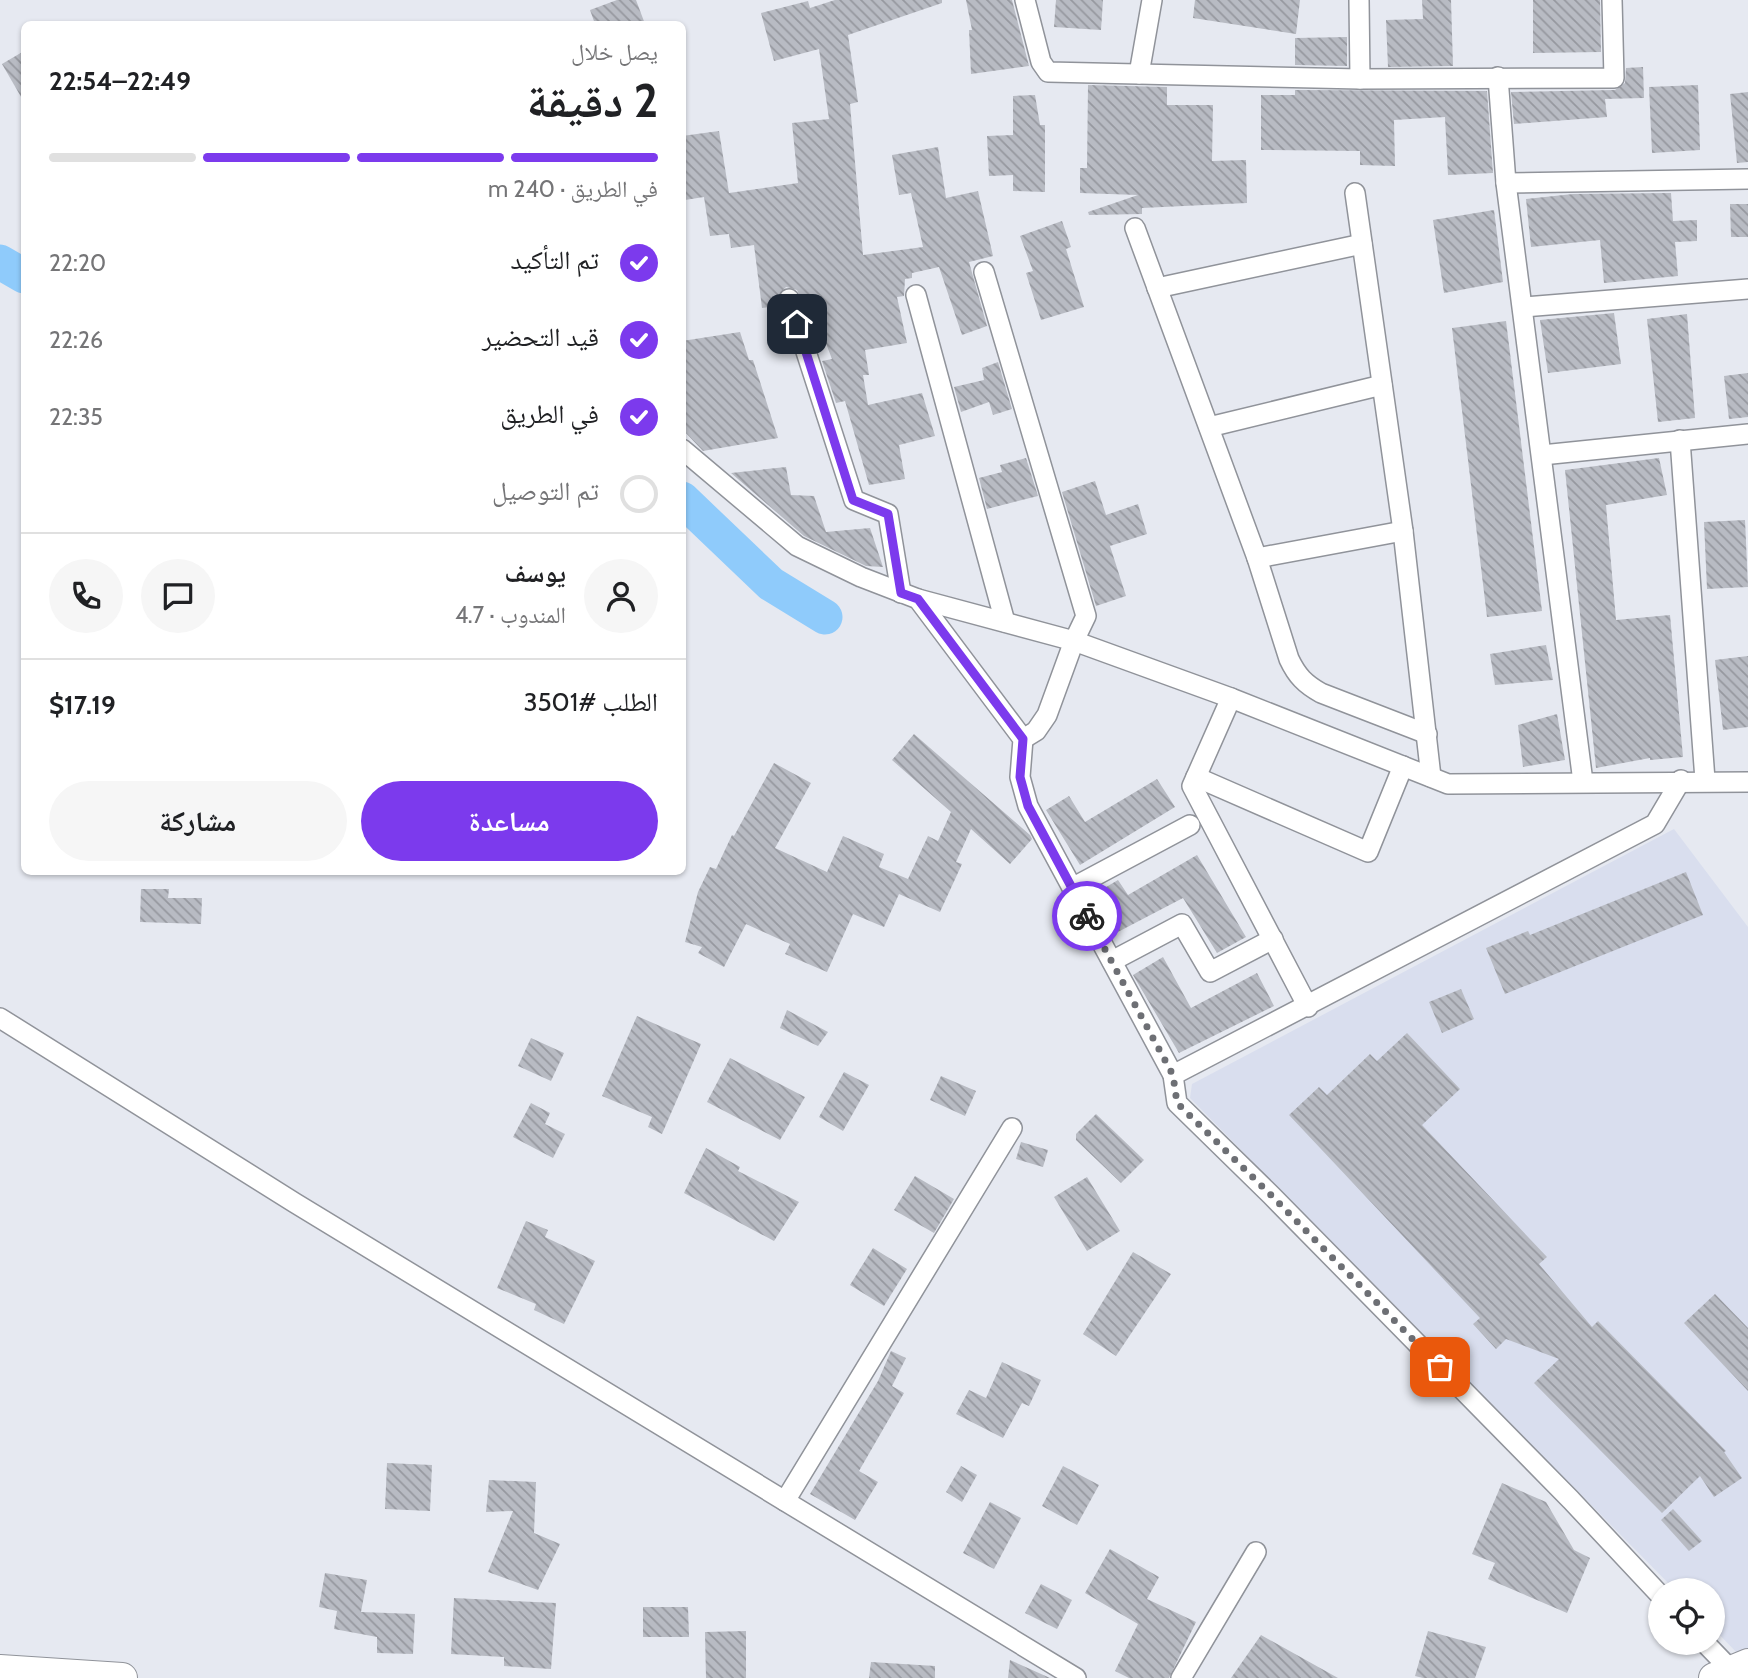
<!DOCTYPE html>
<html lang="ar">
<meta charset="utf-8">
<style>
body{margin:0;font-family:Cabin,"Noto Naskh Arabic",sans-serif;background:#f6f6f6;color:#202124;direction:rtl;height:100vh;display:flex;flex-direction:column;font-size:26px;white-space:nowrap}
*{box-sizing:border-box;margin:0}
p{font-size:23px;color:#757577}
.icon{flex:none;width:38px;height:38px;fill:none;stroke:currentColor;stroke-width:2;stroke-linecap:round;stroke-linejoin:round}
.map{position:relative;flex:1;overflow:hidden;direction:ltr}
.drawer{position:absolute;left:21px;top:21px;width:665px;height:854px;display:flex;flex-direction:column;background:#fff;border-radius:10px;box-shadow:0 2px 5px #0004;direction:rtl}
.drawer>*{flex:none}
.fabs{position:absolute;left:1648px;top:1578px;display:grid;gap:14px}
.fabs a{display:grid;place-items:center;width:77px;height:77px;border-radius:50%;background:#fff;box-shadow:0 2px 5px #0004;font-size:35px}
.pin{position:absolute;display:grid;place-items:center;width:60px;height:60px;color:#fff;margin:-30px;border-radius:14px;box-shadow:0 4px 10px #0006}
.courier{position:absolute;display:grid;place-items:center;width:70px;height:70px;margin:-35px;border:5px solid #7c3aed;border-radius:50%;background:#fff;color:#222;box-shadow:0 2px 9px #0007}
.head em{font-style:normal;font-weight:700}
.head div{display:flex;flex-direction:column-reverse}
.head{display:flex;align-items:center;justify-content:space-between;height:119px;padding:0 28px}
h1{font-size:46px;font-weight:700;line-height:52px}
.bar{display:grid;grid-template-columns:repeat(4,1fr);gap:10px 7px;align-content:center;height:84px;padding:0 28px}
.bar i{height:9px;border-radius:5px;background:#e0e0e0}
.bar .selected{background:#7c3aed}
.bar p{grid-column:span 4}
.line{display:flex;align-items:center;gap:18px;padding:0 28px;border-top:2px solid #e0e0e0}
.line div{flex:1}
.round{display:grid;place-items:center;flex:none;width:74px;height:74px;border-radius:37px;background:#f6f6f6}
ol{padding:0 28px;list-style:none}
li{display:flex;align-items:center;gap:21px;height:77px}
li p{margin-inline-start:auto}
li .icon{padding:7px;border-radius:50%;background:#7c3aed;color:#fff;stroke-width:4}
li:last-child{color:#757577}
li i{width:38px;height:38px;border:4px solid #e0e0e0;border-radius:50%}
.cta{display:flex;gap:14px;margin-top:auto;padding:14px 28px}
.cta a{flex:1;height:80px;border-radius:42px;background:#7c3aed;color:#fff;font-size:28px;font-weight:700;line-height:80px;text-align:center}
.cta a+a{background:#f6f6f6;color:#202124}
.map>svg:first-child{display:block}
.built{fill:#d9deee}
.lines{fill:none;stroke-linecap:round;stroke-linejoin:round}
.river{stroke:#8fcbfb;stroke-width:35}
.building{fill:url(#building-back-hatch)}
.minor-casing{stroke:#90939a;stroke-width:22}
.primary-casing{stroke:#90939a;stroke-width:32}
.minor{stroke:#fff;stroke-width:19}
.primary{stroke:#fff;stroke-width:30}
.done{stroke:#6d6f74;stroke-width:7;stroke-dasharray:0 12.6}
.route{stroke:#7c3aed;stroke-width:9}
</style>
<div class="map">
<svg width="1748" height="1678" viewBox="0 0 1748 1678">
<defs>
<pattern id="building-back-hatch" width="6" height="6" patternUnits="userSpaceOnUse" patternTransform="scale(1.75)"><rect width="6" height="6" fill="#b8bbc3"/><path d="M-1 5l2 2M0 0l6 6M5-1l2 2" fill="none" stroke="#96989f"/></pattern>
</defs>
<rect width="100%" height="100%" fill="#e6e9f1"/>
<path class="built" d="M 1674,829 L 1748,927 L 1748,1651 L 1739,1655 L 1713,1628 L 1713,1591 L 1676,1591 L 1190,1098 L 1192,1084 Z"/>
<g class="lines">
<g class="river">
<path d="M 0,262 L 24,276"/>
<path d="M 682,499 L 771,584 L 825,617"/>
</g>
</g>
<g class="building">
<path d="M 617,0 L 636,0 L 645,24 L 595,24 L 590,10 Z"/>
<path d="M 835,0 L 942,0 L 942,3 L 848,35 L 858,102 L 850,104 L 863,255 L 923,247 L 911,193 L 899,195 L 892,155 L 938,147 L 946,198 L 978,191 L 993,256 L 969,262 L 987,326 L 962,335 L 939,267 L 912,273 L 912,278 L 905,279 L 904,296 L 897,297 L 907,343 L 865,350 L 869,375 L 863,375 L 868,405 L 922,393 L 935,436 L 899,445 L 905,479 L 869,485 L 845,401 L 836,403 L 822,361 L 832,359 L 810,302 L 803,303 L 797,290 L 786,287 L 777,296 L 778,306 L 762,308 L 754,245 L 731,248 L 729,234 L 710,236 L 704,197 L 685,200 L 682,182 L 682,136 L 719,131 L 729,193 L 798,183 L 792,123 L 829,119 L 819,49 L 774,61 L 761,13 L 808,1 L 810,8 Z"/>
<path d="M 966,0 L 1012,0 L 1029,66 L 971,74 L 969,30 L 972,30 Z"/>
<path d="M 1056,0 L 1103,0 L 1101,30 L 1054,27 Z"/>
<path d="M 1195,0 L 1300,0 L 1296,34 L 1193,18 Z"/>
<path d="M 1422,0 L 1451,0 L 1453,66 L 1388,67 L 1386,20 L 1423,19 Z"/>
<path d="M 1533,0 L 1600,0 L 1601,52 L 1533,53 Z"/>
<path d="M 1347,37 L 1347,66 L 1295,65 L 1295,38 Z"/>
<path d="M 24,51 L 24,102 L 2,64 Z"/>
<path d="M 1643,67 L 1644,98 L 1605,99 L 1607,117 L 1514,124 L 1511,92 L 1615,90 L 1625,83 L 1626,68 Z"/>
<path d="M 1088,85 L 1167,87 L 1167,105 L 1213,105 L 1212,161 L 1246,160 L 1247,203 L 1142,208 L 1142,214 L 1089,215 L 1088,212 L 1138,195 L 1080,193 L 1080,168 L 1087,168 Z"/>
<path d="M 1698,85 L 1700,150 L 1652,153 L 1649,87 Z"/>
<path d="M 1295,90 L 1487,91 L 1493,173 L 1448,175 L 1445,117 L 1394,120 L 1395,166 L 1360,165 L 1360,151 L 1261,150 L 1261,95 L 1295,95 Z"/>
<path d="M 1748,92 L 1748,162 L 1737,163 L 1730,94 Z"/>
<path d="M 1035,95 L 1040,125 L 1045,125 L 1045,192 L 1013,191 L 1013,175 L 989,176 L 987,136 L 1013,135 L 1013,96 Z"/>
<path d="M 1671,193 L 1673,221 L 1697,220 L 1697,241 L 1675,242 L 1678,276 L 1604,283 L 1600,240 L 1531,247 L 1526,199 L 1573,194 Z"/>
<path d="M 1730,204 L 1748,204 L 1748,237 L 1731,237 Z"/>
<path d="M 1494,210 L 1503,282 L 1444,293 L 1433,220 Z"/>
<path d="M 1062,221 L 1071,247 L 1066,249 L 1084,307 L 1041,320 L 1026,273 L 1033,271 L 1020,236 Z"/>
<path d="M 1614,313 L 1621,364 L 1548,373 L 1540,320 Z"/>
<path d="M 1687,314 L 1695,418 L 1658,422 L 1647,319 Z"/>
<path d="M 1506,321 L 1542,611 L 1487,617 L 1452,328 Z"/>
<path d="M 740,332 L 749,360 L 753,360 L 778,438 L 703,451 L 682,429 L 682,341 Z"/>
<path d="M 998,362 L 1012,409 L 993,415 L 989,402 L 961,412 L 954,387 L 984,380 L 982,368 Z"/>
<path d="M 1748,373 L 1748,417 L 1729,419 L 1724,376 Z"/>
<path d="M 1026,458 L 1038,496 L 987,509 L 979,478 L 1002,472 L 1000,465 Z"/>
<path d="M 1659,458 L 1667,495 L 1606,505 L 1616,620 L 1670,615 L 1683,757 L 1650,760 L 1650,758 L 1596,768 L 1565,470 Z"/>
<path d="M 786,467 L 791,495 L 814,496 L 826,532 L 870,528 L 883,567 L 866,566 L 804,536 L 731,473 Z"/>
<path d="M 1095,481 L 1106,515 L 1138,504 L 1147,534 L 1110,546 L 1126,596 L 1096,606 L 1062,492 Z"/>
<path d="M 1745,520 L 1748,587 L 1707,589 L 1704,522 Z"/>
<path d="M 1546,645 L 1553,680 L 1495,685 L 1490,654 Z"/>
<path d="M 1748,656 L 1748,727 L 1723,730 L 1715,660 Z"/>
<path d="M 1557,714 L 1565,760 L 1523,767 L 1518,725 Z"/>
<path d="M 914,734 L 1030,835 L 1032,839 L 1010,864 L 971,829 L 956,862 L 962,864 L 940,912 L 899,894 L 884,927 L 853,914 L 827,972 L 785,954 L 790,944 L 746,924 L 724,967 L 698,953 L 702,947 L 685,942 L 698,892 L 710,867 L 716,869 L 732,835 L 734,836 L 774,763 L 811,783 L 775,848 L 827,872 L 843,836 L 884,854 L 879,867 L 908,879 L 928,836 L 938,841 L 951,812 L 892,760 Z"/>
<path d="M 1157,779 L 1175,807 L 1080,865 L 1046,810 L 1069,796 L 1085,822 Z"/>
<path d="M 1197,855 L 1246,937 L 1217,953 L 1183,898 L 1114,934 L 1096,902 L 1100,899 L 1096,893 L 1118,880 L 1128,895 Z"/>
<path d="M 1686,872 L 1703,915 L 1505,994 L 1486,948 L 1528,931 L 1530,935 Z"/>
<path d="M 141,889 L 169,889 L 168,898 L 202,898 L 201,924 L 140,922 Z"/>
<path d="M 1163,957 L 1191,1008 L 1257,973 L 1274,1006 L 1179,1053 L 1133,975 Z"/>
<path d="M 1461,989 L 1474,1019 L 1442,1033 L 1429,1002 Z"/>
<path d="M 787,1010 L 828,1032 L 818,1046 L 780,1028 Z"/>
<path d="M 637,1016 L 701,1044 L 662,1134 L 648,1127 L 652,1117 L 602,1096 Z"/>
<path d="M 1407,1033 L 1460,1089 L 1422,1125 L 1547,1257 L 1539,1264 L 1592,1327 L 1598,1321 L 1726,1451 L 1724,1452 L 1742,1478 L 1714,1497 L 1700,1476 L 1662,1513 L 1534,1383 L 1559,1359 L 1506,1339 L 1496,1349 L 1473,1324 L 1480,1318 L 1289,1115 L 1319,1087 L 1327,1095 L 1370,1054 L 1377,1061 Z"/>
<path d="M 531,1038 L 564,1053 L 551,1081 L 518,1066 Z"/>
<path d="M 730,1058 L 805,1097 L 780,1140 L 707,1102 Z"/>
<path d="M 844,1072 L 869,1085 L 843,1131 L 819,1117 Z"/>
<path d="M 941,1076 L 976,1091 L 965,1116 L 930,1100 Z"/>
<path d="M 531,1103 L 550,1113 L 545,1124 L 565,1134 L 553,1158 L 513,1137 Z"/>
<path d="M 1096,1114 L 1144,1160 L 1121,1183 L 1076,1140 L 1076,1134 Z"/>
<path d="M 1021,1142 L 1048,1150 L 1043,1167 L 1016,1159 Z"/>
<path d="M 706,1148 L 740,1167 L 738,1171 L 799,1202 L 774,1241 L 684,1193 Z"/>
<path d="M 915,1176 L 954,1199 L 934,1233 L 894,1210 Z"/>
<path d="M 1087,1177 L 1120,1231 L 1087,1251 L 1054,1197 Z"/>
<path d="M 526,1221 L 548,1230 L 545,1237 L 595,1261 L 564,1324 L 534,1310 L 536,1304 L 497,1288 Z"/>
<path d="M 873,1248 L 907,1269 L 884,1306 L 850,1285 Z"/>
<path d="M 1133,1252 L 1171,1274 L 1116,1356 L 1083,1334 Z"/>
<path d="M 1715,1294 L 1748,1328 L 1748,1391 L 1684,1323 Z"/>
<path d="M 891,1351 L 906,1358 L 892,1386 L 904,1393 L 859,1471 L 878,1482 L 855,1520 L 810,1494 L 878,1381 Z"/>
<path d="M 1002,1362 L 1041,1380 L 1029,1406 L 1022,1403 L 1003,1438 L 956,1414 L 969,1390 L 986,1398 Z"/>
<path d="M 387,1463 L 432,1465 L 430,1511 L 385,1509 Z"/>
<path d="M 961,1466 L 977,1475 L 962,1502 L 946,1492 Z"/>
<path d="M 1063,1466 L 1099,1485 L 1077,1525 L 1042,1506 Z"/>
<path d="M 489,1480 L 536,1482 L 534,1533 L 560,1544 L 538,1590 L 488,1572 L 513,1511 L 486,1512 Z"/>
<path d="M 1502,1483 L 1546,1502 L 1574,1550 L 1590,1558 L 1567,1613 L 1488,1579 L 1495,1563 L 1472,1554 Z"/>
<path d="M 990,1502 L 1021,1518 L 994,1569 L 963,1553 Z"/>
<path d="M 1673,1509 L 1702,1541 L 1689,1551 L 1661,1520 Z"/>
<path d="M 1110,1549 L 1159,1577 L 1147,1599 L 1196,1622 L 1169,1678 L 1129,1678 L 1115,1671 L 1138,1624 L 1085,1593 Z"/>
<path d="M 325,1573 L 367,1580 L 361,1612 L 415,1614 L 413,1654 L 377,1653 L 377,1637 L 334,1629 L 337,1611 L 319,1607 Z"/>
<path d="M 1041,1584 L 1072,1600 L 1057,1629 L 1025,1613 Z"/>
<path d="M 454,1598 L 556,1603 L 551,1669 L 504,1666 L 504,1657 L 451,1654 Z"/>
<path d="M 643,1607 L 688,1607 L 689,1637 L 643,1637 Z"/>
<path d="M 746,1631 L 746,1678 L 706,1678 L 705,1632 Z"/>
<path d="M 1428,1631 L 1486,1647 L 1475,1678 L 1423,1678 L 1415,1676 Z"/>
<path d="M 1261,1635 L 1338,1678 L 1231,1678 Z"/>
<path d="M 1010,1660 L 1050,1678 L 1008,1678 Z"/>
<path d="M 871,1662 L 935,1666 L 935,1678 L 869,1678 Z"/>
</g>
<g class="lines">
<defs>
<g id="minor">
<path d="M 1025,0 L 1041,62 L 1048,72 L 1360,79 L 1614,78 L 1612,0"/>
<path d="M 1359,0 L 1360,79"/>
<path d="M 1139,74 L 1152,0"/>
<path d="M 1498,77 L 1506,183 L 1583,782"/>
<path d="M 1506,183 L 1748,179"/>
<path d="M 1355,193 L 1403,531 L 1431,777"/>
<path d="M 1135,228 L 1257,558 L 1289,659 C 1297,676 1305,684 1321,693 L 1427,734"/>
<path d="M 984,272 L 1086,616 L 1074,641 L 1047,715 L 1036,731 L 1023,739"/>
<path d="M 1157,288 L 1362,244"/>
<path d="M 916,295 L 1005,622"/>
<path d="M 789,299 L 854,500 L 888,514 L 901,593"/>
<path d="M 1523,307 L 1748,289"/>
<path d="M 1209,427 L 1382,385"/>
<path d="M 1680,440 L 1705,780"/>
<path d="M 682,449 L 797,546 L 861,577 L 918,599 L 1023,739 L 1020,777 L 1028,806 L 1173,1075 L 1177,1103 L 1271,1195 L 1571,1500 L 1661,1596"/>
<path d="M 1542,455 L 1748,434"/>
<path d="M 1257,558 L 1403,531"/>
<path d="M 918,599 L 1074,641 L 1231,698 L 1448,784 L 1748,782"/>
<path d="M 1231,698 L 1192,786 L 1308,1007"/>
<path d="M 1196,777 L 1368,852 L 1403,766"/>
<path d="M 1072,888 L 1190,825"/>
<path d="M 1112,961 L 1182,924 L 1210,972 L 1273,939"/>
<path d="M 0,1018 L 295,1203 L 1076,1678"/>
<path d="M 1173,1075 L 1655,824 L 1681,780"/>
<path d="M 785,1501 L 1012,1128"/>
<path d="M 1705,1643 L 1732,1671"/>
<path d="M 1181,1678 L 1256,1552"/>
</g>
<g id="primary">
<path d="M 0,1670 L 122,1678"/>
<path d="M 1714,1678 L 1748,1664"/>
</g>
</defs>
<use href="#minor" class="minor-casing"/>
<use href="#primary" class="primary-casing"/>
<use href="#minor" class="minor"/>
<use href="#primary" class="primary"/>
</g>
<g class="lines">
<path class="done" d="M 1087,916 L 1173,1075 L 1177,1103 L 1271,1195 L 1440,1367"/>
<path class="route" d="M 797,324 L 853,500 L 888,514 L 901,593 L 918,599 L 1023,739 L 1020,777 L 1028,806 L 1087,916"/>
</g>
</svg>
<div class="fabs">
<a><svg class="icon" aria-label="locate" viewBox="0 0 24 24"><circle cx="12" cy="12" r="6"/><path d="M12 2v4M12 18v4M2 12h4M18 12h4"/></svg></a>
</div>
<div class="pin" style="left:1440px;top:1367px;background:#ea580c"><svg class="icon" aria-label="bag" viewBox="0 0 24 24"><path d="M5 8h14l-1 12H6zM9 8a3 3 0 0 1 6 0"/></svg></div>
<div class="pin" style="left:797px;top:324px;background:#1f2937"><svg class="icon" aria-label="home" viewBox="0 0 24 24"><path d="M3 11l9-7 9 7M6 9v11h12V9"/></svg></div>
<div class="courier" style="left:1087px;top:916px"><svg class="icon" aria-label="bike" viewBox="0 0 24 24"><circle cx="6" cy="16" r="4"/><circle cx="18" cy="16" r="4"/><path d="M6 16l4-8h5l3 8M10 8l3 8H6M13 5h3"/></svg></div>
<section class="drawer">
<div class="head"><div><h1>2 دقيقة</h1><p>يصل خلال</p></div><em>22:49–22:54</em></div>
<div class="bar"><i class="selected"></i><i class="selected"></i><i class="selected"></i><i></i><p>في الطريق · 240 m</p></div>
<ol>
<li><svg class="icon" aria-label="check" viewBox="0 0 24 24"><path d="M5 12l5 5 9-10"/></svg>تم التأكيد<p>22:20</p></li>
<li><svg class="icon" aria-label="check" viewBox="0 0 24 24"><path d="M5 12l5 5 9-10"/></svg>قيد التحضير<p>22:26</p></li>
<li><svg class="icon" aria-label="check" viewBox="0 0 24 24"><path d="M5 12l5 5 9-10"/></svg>في الطريق<p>22:35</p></li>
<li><i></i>تم التوصيل</li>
</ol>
<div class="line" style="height:126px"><a class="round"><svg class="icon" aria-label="person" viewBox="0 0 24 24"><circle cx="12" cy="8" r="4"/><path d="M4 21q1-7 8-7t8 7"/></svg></a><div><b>يوسف</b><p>المندوب · 4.7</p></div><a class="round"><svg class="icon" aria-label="chat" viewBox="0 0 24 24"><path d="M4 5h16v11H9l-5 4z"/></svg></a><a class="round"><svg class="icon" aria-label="phone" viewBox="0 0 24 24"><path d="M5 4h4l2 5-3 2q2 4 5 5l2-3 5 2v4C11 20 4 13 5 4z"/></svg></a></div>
<div class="line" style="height:91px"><div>الطلب #3501</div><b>$17.19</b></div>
<div class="cta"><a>مساعدة</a><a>مشاركة</a></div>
</section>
</div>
